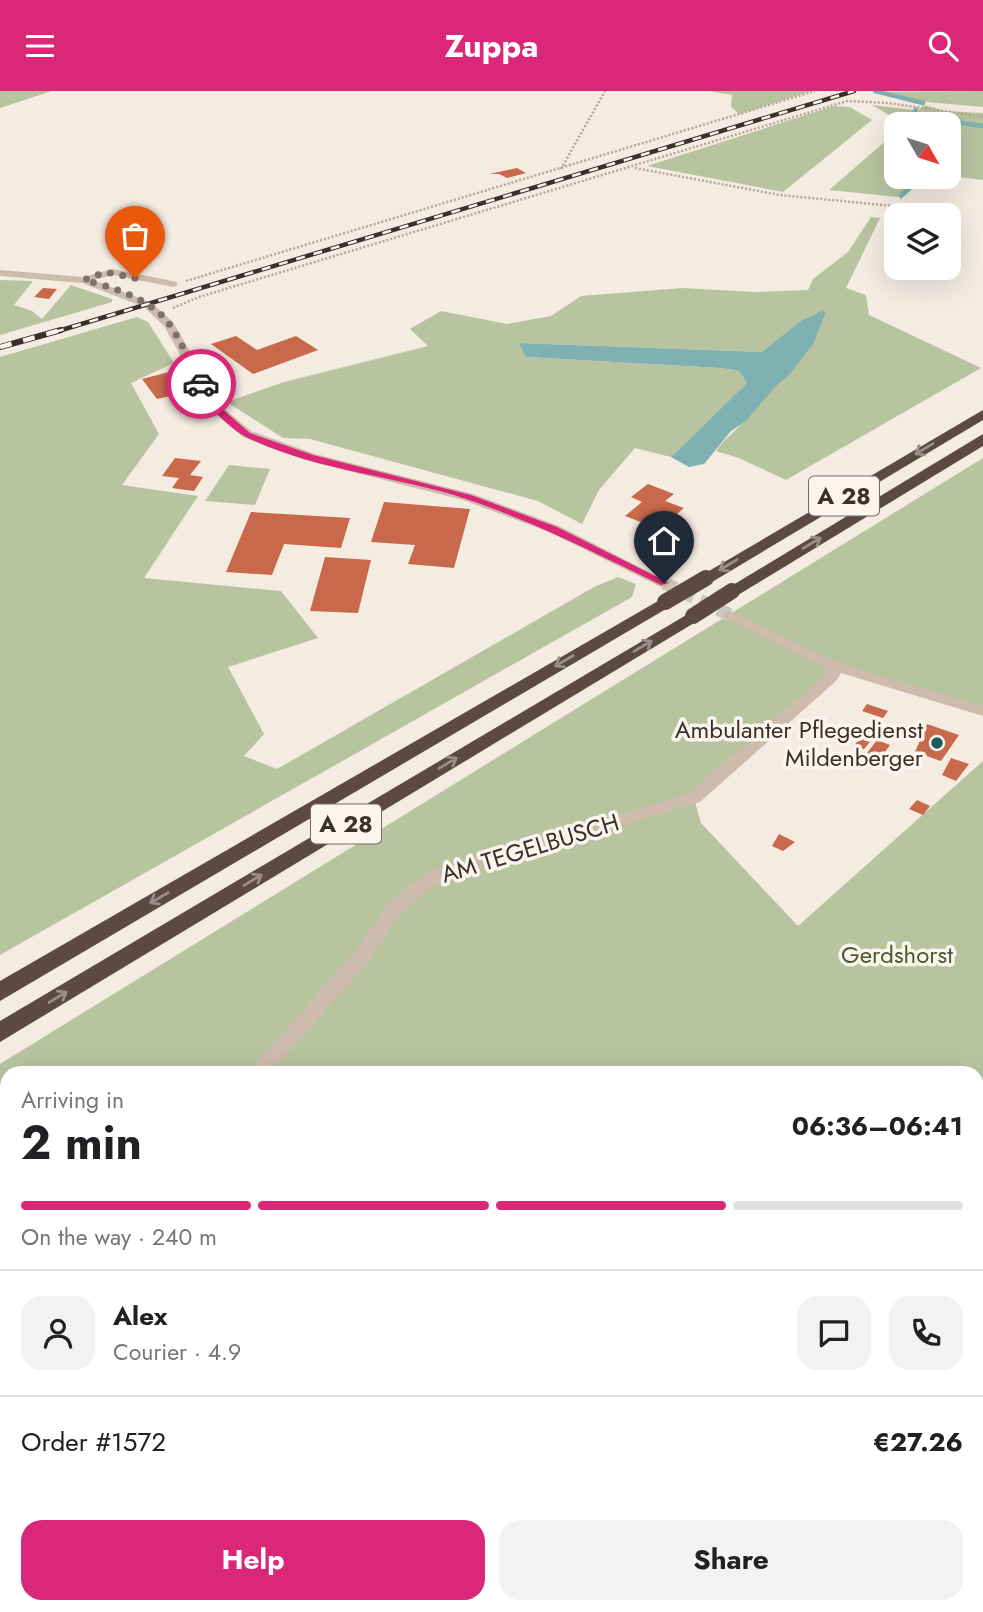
<!DOCTYPE html>
<meta charset="utf-8">
<style>
body{margin:0;font-family:Jost,sans-serif;background:#f2f2f2;color:#202124;height:100vh;display:flex;flex-direction:column;font-size:26px;white-space:nowrap}
*{box-sizing:border-box;margin:0}
p{font-size:23px;color:#757577}
.icon{flex:none;width:38px;height:38px;fill:none;stroke:currentColor;stroke-width:2;stroke-linecap:round;stroke-linejoin:round}
.map{position:relative;flex:1;overflow:hidden}
.sheet{position:absolute;left:0px;top:975px;width:984px;height:548px;display:flex;flex-direction:column;background:#fff;border-radius:21px 21px 0 0;box-shadow:0 7px 28px #0002}
.sheet>*{flex:none}
.needle{width:46px;rotate:129deg}
.buttons{position:absolute;left:884px;top:21px;display:grid;gap:14px}
.buttons a{display:grid;place-items:center;width:77px;height:77px;border-radius:14px;background:#fff;box-shadow:0 7px 28px #0002;font-size:35px}
.pin{position:absolute;display:grid;place-items:center;width:60px;height:60px;color:#fff;margin:-72px -30px;border-radius:50% 50% 50% 0;rotate:-45deg;box-shadow:0 0 7px #0007}
.pin .icon{rotate:45deg}
.courier{position:absolute;display:grid;place-items:center;width:70px;height:70px;margin:-35px;border:5px solid #db2777;border-radius:50%;background:#fff;color:#222;box-shadow:0 2px 9px #0007}
.overview em{font-style:normal;font-weight:700}
.overview div{display:flex;flex-direction:column-reverse}
.overview{display:flex;align-items:center;justify-content:space-between;height:119px;padding:0 21px}
h1{font-size:46px;font-weight:700;line-height:52px}
.bar{display:grid;grid-template-columns:repeat(4,1fr);gap:10px 7px;align-content:center;height:84px;padding:0 21px}
.bar i{height:9px;border-radius:5px;background:#e0e0e0}
.bar .on{background:#db2777}
.bar p{grid-column:span 4}
.line{display:flex;align-items:center;gap:18px;padding:0 21px;border-top:2px solid #e0e0e0}
.line div{flex:1}
.round{display:grid;place-items:center;flex:none;width:74px;height:74px;border-radius:21px;background:#f2f2f2}
.cta{display:flex;gap:14px;margin-top:auto;padding:14px 21px}
.cta a{flex:1;height:80px;border-radius:21px;background:#db2777;color:#fff;font-size:28px;font-weight:700;line-height:80px;text-align:center}
.cta a+a{background:#f2f2f2;color:#202124}
header{display:flex;justify-content:space-between;align-items:center;height:91px;padding:0 21px;background:#db2777;color:#fff;font-size:32px;font-weight:700}
.map>svg:first-child{display:block}
.green{fill:#b8c4a0}
.water{fill:#7fb0b2}
.lines{fill:none;stroke-linecap:round;stroke-linejoin:round}
.stream{stroke:#7fb0b2;stroke-width:4.5}
.building{fill:#c8694b}
.minor-tunnel{stroke:#cfc6bd;stroke-width:13;stroke-dasharray:13 7;stroke-linecap:butt}
.path{stroke:#b9a596;stroke-width:2.5;stroke-dasharray:2 2;stroke-linecap:butt}
.minor{fill:#cdbbac;fill-rule:evenodd}
.highway{fill:#5c4a42;fill-rule:evenodd}
.rail-far1-casing{stroke:#3b302b;stroke-width:4.5}
.rail-casing{stroke:#3b302b;stroke-width:6}
.rail-far1{stroke:#fbf5ee;stroke-width:2.5;stroke-dasharray:9;stroke-linecap:butt}
.rail{stroke:#fbf5ee;stroke-width:4.5;stroke-dasharray:12;stroke-linecap:butt}
.highway-bridge{stroke:#5c4a42;stroke-width:16}
.oneway{stroke:#9c8e87}
.route{fill:#db2777}
.done{stroke:#7c716b;stroke-width:7;stroke-dasharray:0 12.6}
.poi-dot{fill:#1f5a5e;stroke:#fbf5ee;stroke-width:2.5}
.labels{text-anchor:middle;dominant-baseline:central;stroke-width:7;stroke-linejoin:round;paint-order:stroke}
.shield{fill:#fbf5ee;stroke:#756b66;stroke-width:2}
.shield-label{font-size:23px;font-weight:bold;fill:#3b302b}
.poi-label{font-size:24px;fill:#3b302b;stroke:#fbf5ee;text-anchor:end}
.street-label{font-size:24px;fill:#3b302b;stroke:#fbf5ee}
.park-label{font-size:24px;fill:#4a5a2e;stroke:#fbf5ee}
</style>
<header><svg class="icon" aria-label="menu" viewBox="0 0 24 24"><path d="M4 6h16M4 12h16M4 18h16"/></svg>Zuppa<svg class="icon" aria-label="search" viewBox="0 0 24 24"><circle cx="10" cy="10" r="6"/><path d="M15 15l6 6"/></svg></header>
<div class="map">
<svg width="983" height="1521" viewBox="0 0 983 1521">
<rect width="100%" height="100%" fill="#f4ebe1"/>
<g class="green">
<path d="M 0,0 L 52,0 L 0,17 Z"/>
<path d="M 709,0 L 811,0 L 739,23 L 731,16 L 732,4 Z"/>
<path d="M 983,0 L 983,16 L 916,10 L 883,1 Z"/>
<path d="M 872,14 L 914,19 L 908,24 L 912,26 L 924,14 L 946,20 L 983,22 L 983,34 L 924,27 L 942,33 L 904,33 Z"/>
<path d="M 834,15 L 850,16 L 872,29 L 783,101 L 647,75 Z"/>
<path d="M 947,32 L 983,36 L 983,89 L 949,85 Z"/>
<path d="M 896,41 L 896,86 L 919,86 L 898,106 L 829,99 Z"/>
<path d="M 871,126 L 880,127 L 846,197 L 866,204 L 869,224 L 981,277 L 786,389 L 739,367 L 716,360 C 727,345 734,341 746,329 C 757,319 764,306 774,296 C 798,273 814,251 826,221 L 799,231 L 762,261 L 520,252 L 526,266 L 721,277 L 739,280 L 747,292 L 671,366 L 635,357 L 599,399 L 582,433 L 538,410 L 310,348 L 283,347 L 227,311 L 284,291 L 428,255 L 410,238 L 441,220 L 507,233 L 551,225 L 581,205 L 682,197 L 755,201 L 808,199 L 813,188 L 848,161 Z"/>
<path d="M 0,189 L 33,190 L 14,214 L 32,220 L 42,228 L 71,194 L 112,208 L 112,211 L 0,244 Z"/>
<path d="M 137,226 L 148,231 L 174,272 L 131,292 L 159,343 L 122,394 L 198,405 L 144,487 L 281,500 L 318,547 L 228,576 L 264,643 L 244,665 L 277,678 L 594,496 L 618,486 L 636,493 L 632,506 L 0,864 L 0,266 Z"/>
<path d="M 983,367 L 983,620 L 836,576 L 694,707 L 701,732 L 798,835 L 983,670 L 983,1521 L 338,1521 L 340,1516 L 976,1516 L 976,982 L 7,982 L 7,1012 L 0,1005 L 0,973 Z"/>
<path d="M 229,374 L 270,378 L 255,414 L 205,410 Z"/>
</g>
<path class="water" d="M 822,220 L 826,221 L 813,253 L 788,285 L 775,296 L 746,330 L 731,340 L 704,373 L 689,376 L 671,366 L 747,292 L 739,280 L 721,277 L 526,266 L 519,252 L 762,261 L 799,231 Z"/>
<g class="lines">
<g class="stream">
<path d="M 875,0 L 923,12"/>
<path d="M 916,19 L 911,25 L 983,35"/>
<path d="M 901,105 L 922,86"/>
</g>
</g>
<g class="building">
<path d="M 517,77 L 526,82 L 507,87 L 499,83 L 489,83 Z"/>
<path d="M 43,197 L 57,198 L 49,208 L 34,206 Z"/>
<path d="M 236,245 L 257,259 L 296,245 L 318,259 L 253,283 L 211,253 Z"/>
<path d="M 173,280 L 189,301 L 157,308 L 142,288 Z"/>
<path d="M 175,367 L 201,370 L 190,384 L 203,386 L 194,400 L 172,397 L 179,387 L 162,385 Z"/>
<path d="M 648,393 L 674,403 L 665,410 L 684,417 L 659,438 L 625,425 L 642,411 L 631,406 Z"/>
<path d="M 384,411 L 470,418 L 454,477 L 408,473 L 415,454 L 371,451 Z"/>
<path d="M 251,421 L 350,427 L 341,457 L 284,453 L 272,484 L 226,481 Z"/>
<path d="M 325,466 L 371,469 L 358,522 L 310,520 Z"/>
<path d="M 867,613 L 888,620 L 883,627 L 862,620 Z"/>
<path d="M 927,633 L 959,644 L 941,670 L 915,661 Z"/>
<path d="M 864,642 L 874,646 L 864,658 L 854,655 Z"/>
<path d="M 877,649 L 890,654 L 880,668 L 867,662 Z"/>
<path d="M 951,667 L 969,673 L 956,690 L 942,684 Z"/>
<path d="M 917,709 L 930,715 L 923,724 L 909,718 Z"/>
<path d="M 779,743 L 795,751 L 783,760 L 772,755 Z"/>
</g>
<g class="lines">
<path class="minor-tunnel" d="M 664,492 L 730,524"/>
<g class="path">
<path d="M 635,77 L 780,104 L 893,115"/>
<path d="M 561,78 L 605,0"/>
<path d="M 186,190 L 815,0"/>
<path d="M 173,217 L 199,206 L 847,10 L 888,12 L 983,26"/>
</g>
<g class="minor">
<path d="M 113,178 L 177,191 L 177,195 L 173,196 L 113,184 L 93,189 L 152,212 L 173,231 L 221,315 L 251,340 L 315,363 L 473,403 L 559,435 L 671,492 L 664,496 L 659,495 L 549,441 L 463,409 L 305,369 L 243,346 L 212,320 L 164,235 L 144,216 L 82,192 L 0,185 L 0,179 L 83,186 Z"/>
<path d="M 730,520 L 841,573 L 983,615 L 983,625 L 841,582 L 836,590 L 700,711 L 441,790 L 403,819 L 369,870 L 270,982 L 248,982 L 355,860 L 391,809 L 429,780 L 688,703 L 824,585 L 827,578 L 725,527 L 723,524 Z"/>
<path d="M 7,1228 L 7,1254 L 0,1257 L 0,1231 Z"/>
</g>
<g class="highway">
<path d="M 983,319 L 983,329 L 712,491 L 706,492 L 697,487 Z"/>
<path d="M 983,343 L 983,355 L 738,504 L 726,504 L 723,500 Z"/>
<path d="M 665,506 L 671,507 L 674,511 L 671,515 L 0,910 L 0,890 Z"/>
<path d="M 693,520 L 702,525 L 699,529 L 0,951 L 0,930 Z"/>
</g>
<defs>
<path id="rail-far1" d="M 55,241 L 854,0"/>
<path id="rail" d="M 0,256 L 61,239"/>
</defs>
<use href="#rail-far1" class="rail-far1-casing"/>
<use href="#rail" class="rail-casing"/>
<use href="#rail-far1" class="rail-far1"/>
<use href="#rail" class="rail"/>
<g class="highway-bridge">
<path d="M 665,511 L 706,487"/>
<path d="M 693,525 L 732,500"/>
</g>
</g>
<defs><path id="oneway-shaft" d="M-6 0H5M1.5-3L5.5 0L1.5 3" fill="none" stroke-width="1.6" stroke-linecap="round" stroke-linejoin="round" transform="scale(1.75)"/></defs>
<g class="oneway">
<use href="#oneway-shaft" transform="translate(924 358) rotate(149)"/>
<use href="#oneway-shaft" transform="translate(812 452) rotate(-31)"/>
<use href="#oneway-shaft" transform="translate(728 474) rotate(149)"/>
<use href="#oneway-shaft" transform="translate(643 555) rotate(-31)"/>
<use href="#oneway-shaft" transform="translate(564 570) rotate(150)"/>
<use href="#oneway-shaft" transform="translate(448 672) rotate(-31)"/>
<use href="#oneway-shaft" transform="translate(253 789) rotate(-31)"/>
<use href="#oneway-shaft" transform="translate(159 807) rotate(150)"/>
<use href="#oneway-shaft" transform="translate(58 906) rotate(-31)"/>
</g>
<path class="route" d="M 199,292 L 204,292 L 220,316 L 250,342 L 313,364 L 471,404 L 557,436 L 669,492 L 661,494 C 597,463 534,431 466,408 C 394,384 315,380 246,346 C 229,337 201,310 199,292 Z"/>
<g class="lines">
<path class="done" d="M 135,187 L 106,181 L 84,189 C 112,196 148,207 167,230 C 181,248 190,273 201,293"/>
</g>
<circle class="poi-dot" cx="937" cy="652" r="7"/>
<g class="labels">
<g class="shield">
<rect x="809" y="385.5" width="70" height="39" rx="5"/>
<rect x="311" y="713.5" width="70" height="39" rx="5"/>
</g>
<g class="shield-label">
<text x="844" y="405">A 28</text>
<text x="346" y="733">A 28</text>
</g>
<g class="poi-label">
<text x="923" y="638">Ambulanter Pflegedienst<tspan x="923" dy="28">Mildenberger</tspan></text>
</g>
<g class="street-label">
<text transform="translate(530 757) rotate(-17)">AM TEGELBUSCH</text>
</g>
<g class="park-label">
<text x="897" y="863">Gerdshorst</text>
</g>
</g>
</svg>
<div class="buttons">
<a><svg class="needle" viewBox="-14 -14 28 28"><path d="M0-13l5 13h-10z" fill="#e53935"/><path d="M0 13l5-13h-10z" fill="#757577"/></svg></a>
<a><svg class="icon" aria-label="layers" viewBox="0 0 24 24"><path d="M12 4l9 5-9 5-9-5zM3 14l9 5 9-5"/></svg></a>
</div>
<div class="pin" style="left:135px;top:187px;background:#ea580c"><svg class="icon" aria-label="bag" viewBox="0 0 24 24"><path d="M5 8h14l-1 12H6zM9 8a3 3 0 0 1 6 0"/></svg></div>
<div class="pin" style="left:664px;top:492px;background:#1f2937"><svg class="icon" aria-label="home" viewBox="0 0 24 24"><path d="M3 11l9-7 9 7M6 9v11h12V9"/></svg></div>
<div class="courier" style="left:201px;top:293px"><svg class="icon" aria-label="car" viewBox="0 0 24 24"><path d="M5 17H2v-5l4-1 3-4h7l3 4 3 1v5h-3M9 17h6M6 11h13"/><circle cx="7" cy="17" r="2"/><circle cx="17" cy="17" r="2"/></svg></div>
<section class="sheet">
<div class="overview"><div><h1>2 min</h1><p>Arriving in</p></div><em>06:36–06:41</em></div>
<div class="bar"><i class="on"></i><i class="on"></i><i class="on"></i><i></i><p>On the way · 240 m</p></div>
<div class="line" style="height:126px"><a class="round"><svg class="icon" aria-label="person" viewBox="0 0 24 24"><circle cx="12" cy="8" r="4"/><path d="M4 21q1-7 8-7t8 7"/></svg></a><div><b>Alex</b><p>Courier · 4.9</p></div><a class="round"><svg class="icon" aria-label="chat" viewBox="0 0 24 24"><path d="M4 5h16v11H9l-5 4z"/></svg></a><a class="round"><svg class="icon" aria-label="phone" viewBox="0 0 24 24"><path d="M5 4h4l2 5-3 2q2 4 5 5l2-3 5 2v4C11 20 4 13 5 4z"/></svg></a></div>
<div class="line" style="height:91px"><div>Order #1572</div><b>€27.26</b></div>
<div class="cta"><a>Help</a><a>Share</a></div>
</section>
</div>
